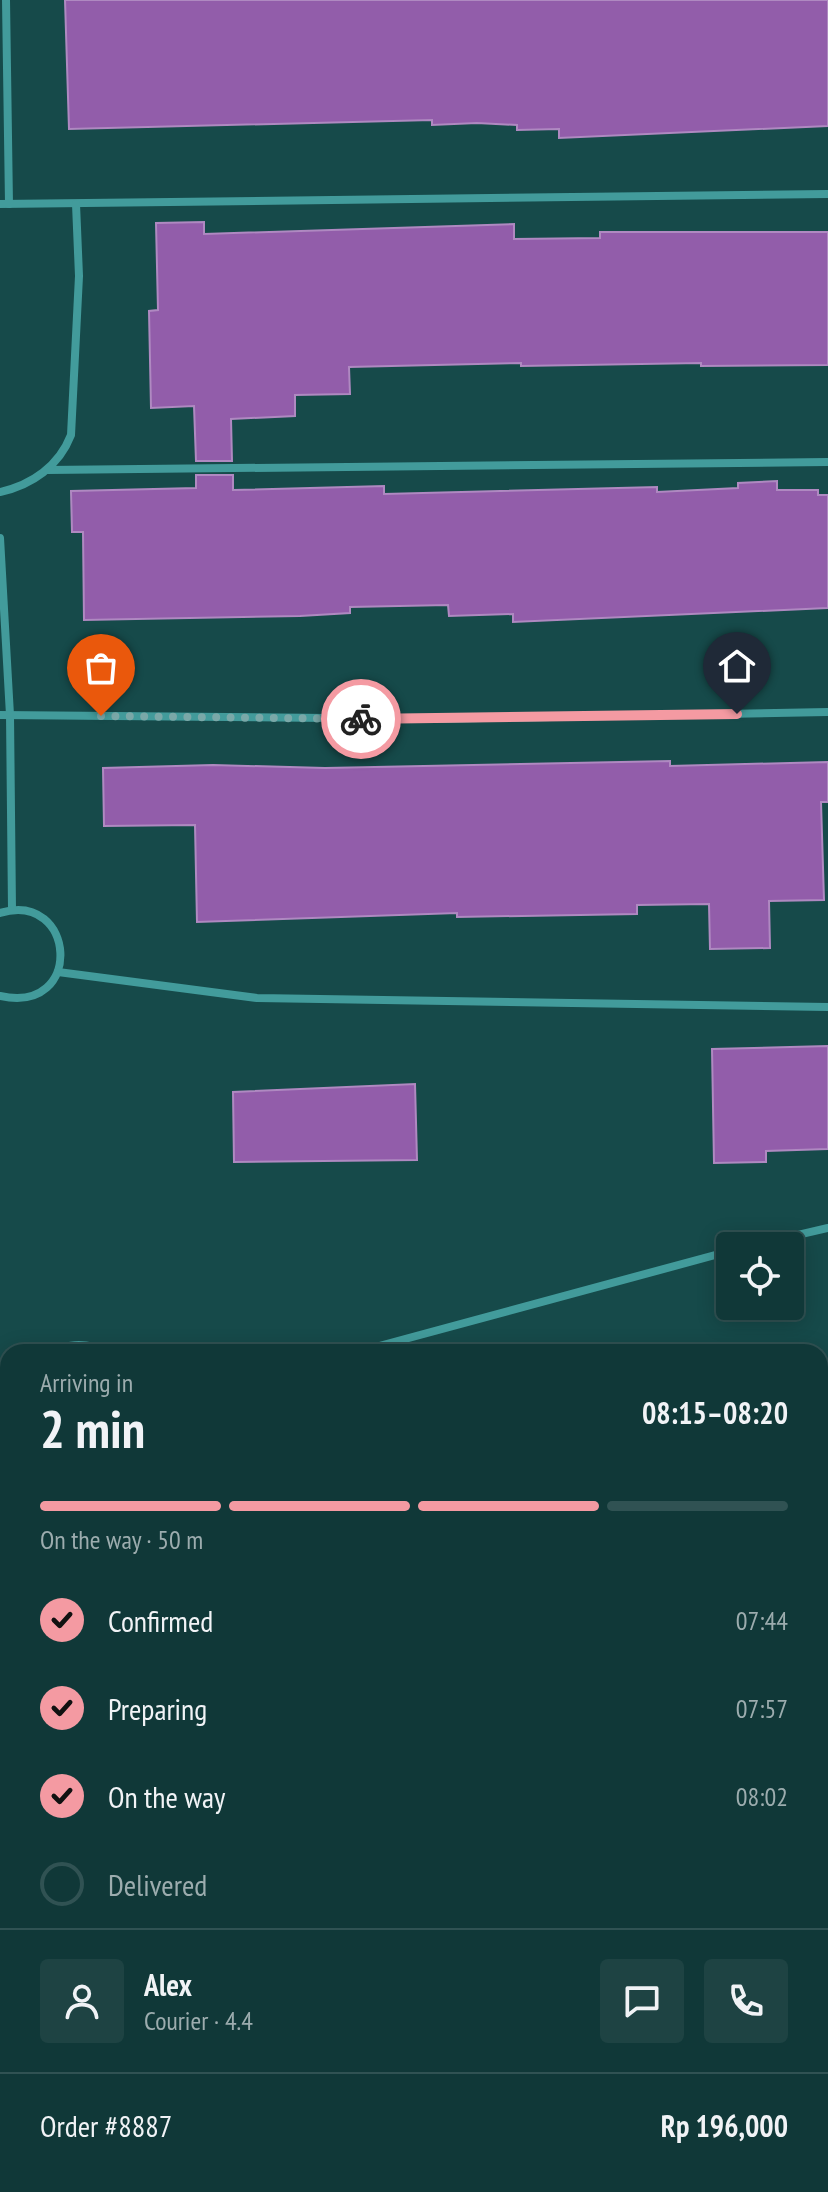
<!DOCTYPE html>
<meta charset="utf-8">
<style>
body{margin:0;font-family:"PT Sans Narrow",sans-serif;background:#1e4343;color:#f1f3f6;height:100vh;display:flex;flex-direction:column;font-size:30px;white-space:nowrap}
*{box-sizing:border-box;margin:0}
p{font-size:26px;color:#9cacae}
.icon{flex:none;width:44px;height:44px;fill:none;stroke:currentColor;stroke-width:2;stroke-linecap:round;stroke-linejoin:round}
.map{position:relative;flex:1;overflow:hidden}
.drawer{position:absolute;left:0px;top:1344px;width:828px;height:848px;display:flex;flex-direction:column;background:#103838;border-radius:24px 24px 0 0;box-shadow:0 4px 20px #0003,0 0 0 2px #305253}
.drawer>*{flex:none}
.fabs{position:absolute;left:716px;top:1232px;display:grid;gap:16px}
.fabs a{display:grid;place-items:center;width:88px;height:88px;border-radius:8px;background:#103838;box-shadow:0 4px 20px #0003,0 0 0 2px #305253;font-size:40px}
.pin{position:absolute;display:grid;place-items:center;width:68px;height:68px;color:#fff;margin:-82px -34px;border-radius:50% 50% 50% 0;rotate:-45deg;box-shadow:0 0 8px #0007}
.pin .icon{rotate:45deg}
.courier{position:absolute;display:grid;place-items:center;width:80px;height:80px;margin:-40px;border:6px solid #f49aa2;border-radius:50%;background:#fff;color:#222;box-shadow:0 2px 10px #0007}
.summary em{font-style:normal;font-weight:700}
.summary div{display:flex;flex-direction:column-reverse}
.summary{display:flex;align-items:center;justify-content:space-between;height:136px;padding:0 40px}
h1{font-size:52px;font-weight:700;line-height:60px}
.bar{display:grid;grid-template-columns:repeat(4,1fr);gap:12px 8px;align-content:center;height:96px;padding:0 40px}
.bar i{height:10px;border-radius:6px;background:#305253}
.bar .active{background:#f49aa2}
.bar p{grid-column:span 4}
.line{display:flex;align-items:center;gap:20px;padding:0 40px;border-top:2px solid #305253}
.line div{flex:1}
.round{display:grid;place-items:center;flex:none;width:84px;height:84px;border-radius:8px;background:#1e4343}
ol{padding:0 40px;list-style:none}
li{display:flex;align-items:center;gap:24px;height:88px}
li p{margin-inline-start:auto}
li .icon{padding:8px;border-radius:50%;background:#f49aa2;color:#111;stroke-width:4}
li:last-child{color:#9cacae}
li i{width:44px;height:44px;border:4px solid #305253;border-radius:50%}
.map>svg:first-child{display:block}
.building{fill:#925daa;stroke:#af89c1;stroke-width:2}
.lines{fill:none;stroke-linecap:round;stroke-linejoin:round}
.street{stroke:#429b9b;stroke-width:8}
.done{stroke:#7aa8a8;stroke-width:8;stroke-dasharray:0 14.4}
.route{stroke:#f49aa2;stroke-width:10}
</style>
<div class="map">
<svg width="828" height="2192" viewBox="0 0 828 2192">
<rect width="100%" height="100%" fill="#164a4a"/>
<g class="building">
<path d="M 65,0 L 828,0 L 828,126 L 559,138 L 559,129 L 517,130 L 517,125 L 477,123 L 432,125 L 432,120 L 69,129 Z"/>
<path d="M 204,222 L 204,234 L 514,224 L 514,239 L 600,238 L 600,232 L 828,232 L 828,365 L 701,366 L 701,363 L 521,366 L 521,363 L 349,367 L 350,394 L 295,395 L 295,416 L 231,419 L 232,461 L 196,461 L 194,406 L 151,408 L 149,311 L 158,310 L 156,223 Z"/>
<path d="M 196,475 L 233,475 L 233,490 L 384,486 L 384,494 L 657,487 L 657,492 L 738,488 L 738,483 L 777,481 L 777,490 L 818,490 L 818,495 L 828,495 L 828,608 L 513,622 L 513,614 L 449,616 L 448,605 L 350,607 L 350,613 L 300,616 L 84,620 L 83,532 L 72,532 L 71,491 L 196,488 Z"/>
<path d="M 670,761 L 670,766 L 828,762 L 828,802 L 821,802 L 824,900 L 769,901 L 770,948 L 710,949 L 709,904 L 637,905 L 637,914 L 457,917 L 457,913 L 197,922 L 195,825 L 104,826 L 103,768 L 213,765 L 325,768 Z"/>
<path d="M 828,1046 L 828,1149 L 766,1151 L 766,1162 L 714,1163 L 712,1049 Z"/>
<path d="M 415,1084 L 417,1160 L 234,1162 L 233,1092 Z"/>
</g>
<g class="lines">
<g class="street">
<path d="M 6,0 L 9,204"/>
<path d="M 0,204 L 828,194"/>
<path d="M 47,470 L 828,462"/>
<path d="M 0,492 C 32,485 59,466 71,435 L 79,276 L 76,204"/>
<path d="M 0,538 L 10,715 L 12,909"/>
<path d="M 0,715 L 432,719 L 828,712"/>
<path d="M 0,913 C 76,890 85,1015 0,996"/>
<path d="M 58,972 L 257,998 L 828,1007"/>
<path d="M 750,1246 L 828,1228"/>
<path d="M 42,1352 C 64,1346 85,1340 105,1352"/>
<path d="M 357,1352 L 730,1251"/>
<path d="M 0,1364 L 8,1362"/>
<path d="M 820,1409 L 828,1407"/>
<path d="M 820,1625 L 828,1622"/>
<path d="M 0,1642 L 8,1639"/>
<path d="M 820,1835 L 828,1833"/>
<path d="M 0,1859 L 8,1856"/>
<path d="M 0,2071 L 8,2068"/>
<path d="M 820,2107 L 828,2105"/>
<path d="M 335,2184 L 337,2192"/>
<path d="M 513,2192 L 542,2184"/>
</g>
</g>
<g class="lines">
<path class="done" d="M 101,716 L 361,719"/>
<path class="route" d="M 361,719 L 737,714"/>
</g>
</svg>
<div class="fabs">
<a><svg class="icon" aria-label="locate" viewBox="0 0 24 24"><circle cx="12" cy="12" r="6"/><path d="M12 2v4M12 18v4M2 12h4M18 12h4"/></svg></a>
</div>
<div class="pin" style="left:101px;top:716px;background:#ea580c"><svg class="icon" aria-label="bag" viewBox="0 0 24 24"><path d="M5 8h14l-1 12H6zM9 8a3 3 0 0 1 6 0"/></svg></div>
<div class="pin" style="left:737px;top:714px;background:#1f2937"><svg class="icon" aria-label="home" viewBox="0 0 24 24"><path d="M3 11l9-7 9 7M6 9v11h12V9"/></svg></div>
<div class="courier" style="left:361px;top:719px"><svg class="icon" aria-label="bike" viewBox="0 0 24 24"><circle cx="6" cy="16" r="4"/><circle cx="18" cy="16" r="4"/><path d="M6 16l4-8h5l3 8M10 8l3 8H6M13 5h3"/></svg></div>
<section class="drawer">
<div class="summary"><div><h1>2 min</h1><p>Arriving in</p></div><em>08:15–08:20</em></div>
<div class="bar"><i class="active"></i><i class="active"></i><i class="active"></i><i></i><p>On the way · 50 m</p></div>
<ol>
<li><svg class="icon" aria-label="check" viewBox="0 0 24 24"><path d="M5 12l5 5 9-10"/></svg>Confirmed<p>07:44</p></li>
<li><svg class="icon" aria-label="check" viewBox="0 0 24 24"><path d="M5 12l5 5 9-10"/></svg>Preparing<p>07:57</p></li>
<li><svg class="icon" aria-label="check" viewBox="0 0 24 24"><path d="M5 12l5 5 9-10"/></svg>On the way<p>08:02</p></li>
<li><i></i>Delivered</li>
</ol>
<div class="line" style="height:144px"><a class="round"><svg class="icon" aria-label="person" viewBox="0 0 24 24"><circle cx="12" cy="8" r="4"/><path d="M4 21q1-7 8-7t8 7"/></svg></a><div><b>Alex</b><p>Courier · 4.4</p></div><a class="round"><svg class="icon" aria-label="chat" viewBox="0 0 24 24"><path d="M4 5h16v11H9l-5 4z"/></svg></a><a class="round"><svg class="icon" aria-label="phone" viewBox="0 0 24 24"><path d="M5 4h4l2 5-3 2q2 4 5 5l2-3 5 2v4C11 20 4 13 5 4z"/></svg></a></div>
<div class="line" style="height:104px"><div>Order #8887</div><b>Rp 196,000</b></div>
</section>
</div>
